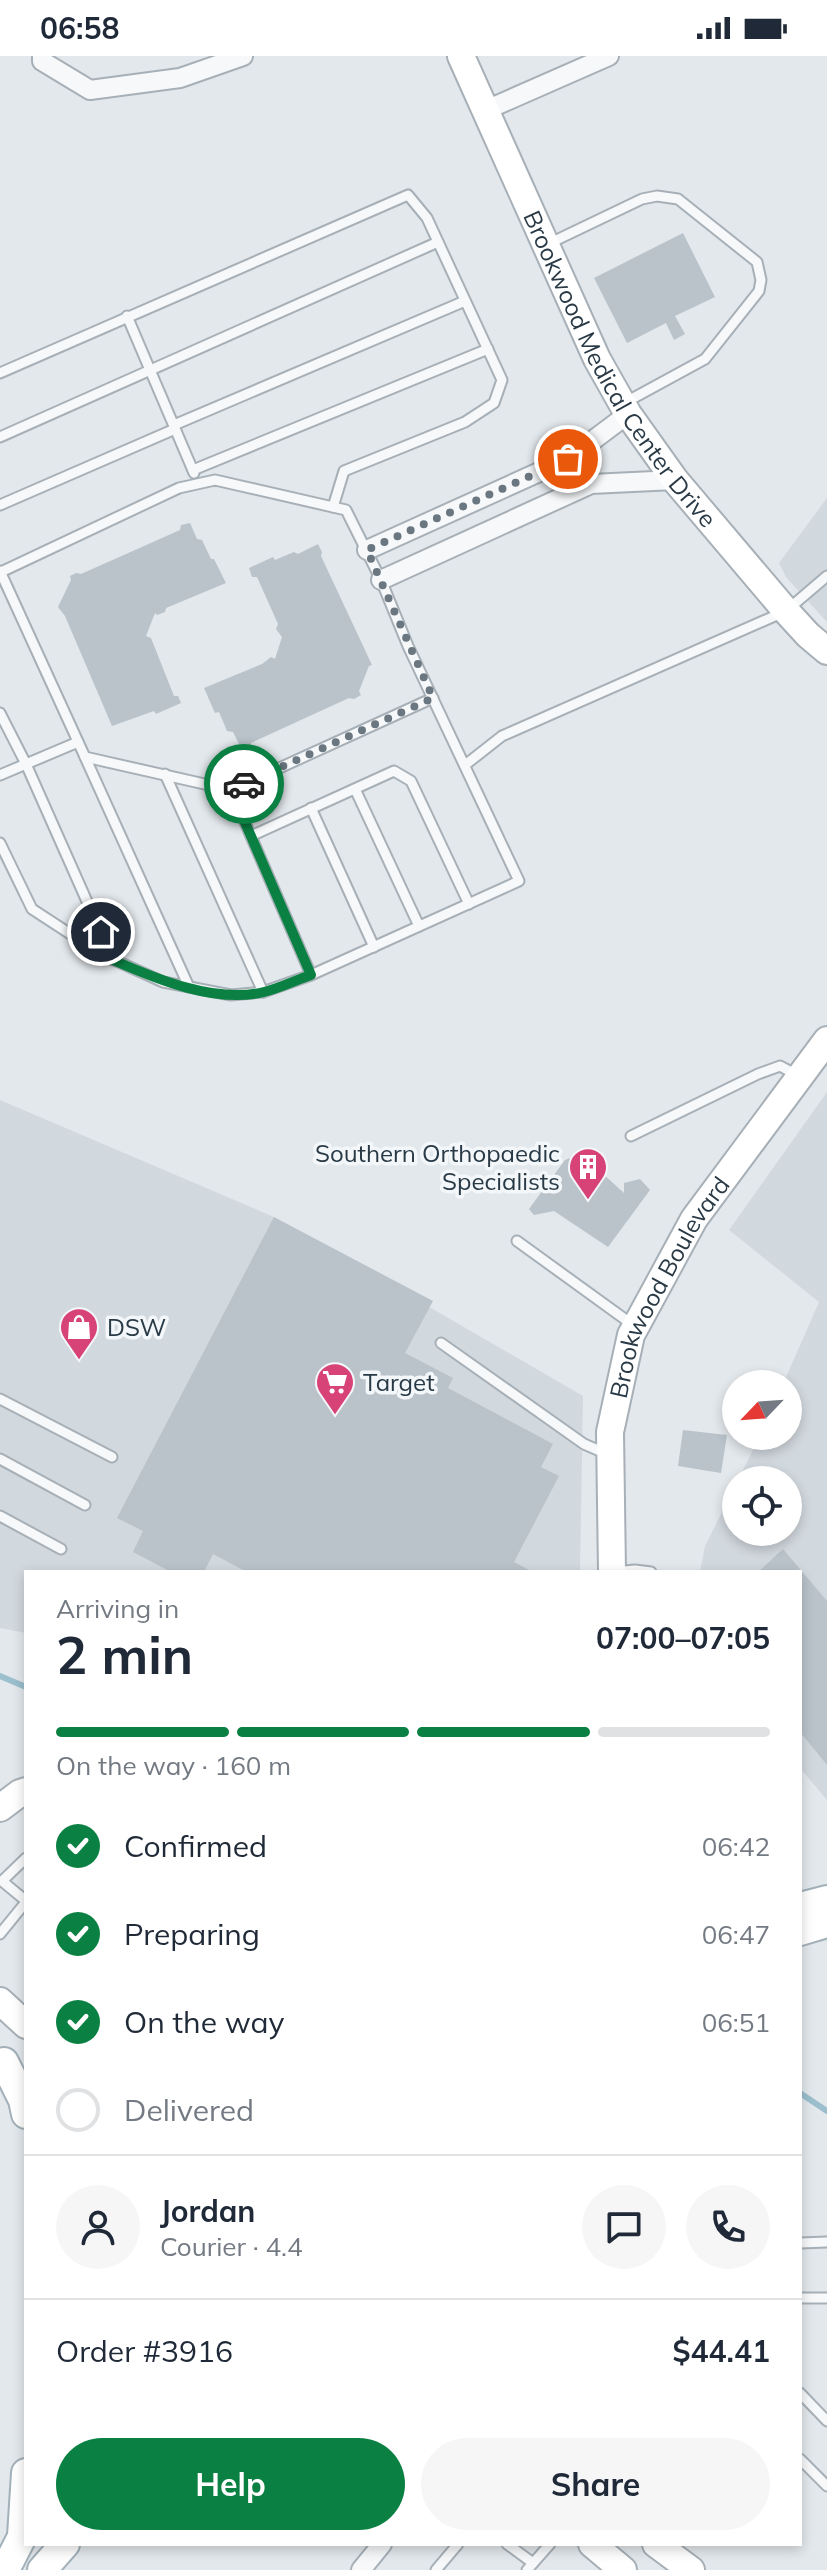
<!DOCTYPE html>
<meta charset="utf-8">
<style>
body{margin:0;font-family:Mulish,sans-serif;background:#f6f6f7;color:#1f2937;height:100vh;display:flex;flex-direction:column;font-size:30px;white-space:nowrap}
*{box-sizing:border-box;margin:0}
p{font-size:26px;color:#747a83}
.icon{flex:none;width:44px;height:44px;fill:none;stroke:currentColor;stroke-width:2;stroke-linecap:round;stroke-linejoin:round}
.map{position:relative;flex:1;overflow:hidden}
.details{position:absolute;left:24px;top:1514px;width:778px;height:976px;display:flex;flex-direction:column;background:#fff;border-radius:0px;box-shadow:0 4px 12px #0003}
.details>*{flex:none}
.needle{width:52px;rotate:245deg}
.tools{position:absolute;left:722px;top:1314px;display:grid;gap:16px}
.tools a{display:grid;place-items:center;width:80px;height:80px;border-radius:50%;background:#fff;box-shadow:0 4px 12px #0003;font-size:40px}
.pin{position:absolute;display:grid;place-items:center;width:68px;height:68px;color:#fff;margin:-34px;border:4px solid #fff;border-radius:50%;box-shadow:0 2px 8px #0007}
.courier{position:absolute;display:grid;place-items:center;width:80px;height:80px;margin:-40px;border:6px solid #0b8043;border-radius:50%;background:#fff;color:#222;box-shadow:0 2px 10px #0007}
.overview em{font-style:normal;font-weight:700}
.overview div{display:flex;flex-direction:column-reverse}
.overview{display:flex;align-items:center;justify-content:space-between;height:136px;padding:0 32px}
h1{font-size:52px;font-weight:700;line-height:60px}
.bar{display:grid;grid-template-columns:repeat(4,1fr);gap:12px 8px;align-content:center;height:96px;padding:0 32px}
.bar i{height:10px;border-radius:6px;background:#e0e1e3}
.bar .selected{background:#0b8043}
.bar p{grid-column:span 4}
.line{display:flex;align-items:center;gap:20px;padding:0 32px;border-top:2px solid #e0e1e3}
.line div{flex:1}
.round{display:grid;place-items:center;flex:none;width:84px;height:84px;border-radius:42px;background:#f6f6f7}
ol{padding:0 32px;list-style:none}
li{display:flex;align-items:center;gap:24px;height:88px}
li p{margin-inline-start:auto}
li .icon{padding:8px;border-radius:50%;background:#0b8043;color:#fff;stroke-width:4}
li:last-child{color:#747a83}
li i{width:44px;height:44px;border:4px solid #e0e1e3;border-radius:50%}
.button{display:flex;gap:16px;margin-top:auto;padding:16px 32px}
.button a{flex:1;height:92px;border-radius:48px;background:#0b8043;color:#fff;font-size:32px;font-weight:700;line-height:92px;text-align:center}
.button a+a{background:#f6f6f7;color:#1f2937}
.status{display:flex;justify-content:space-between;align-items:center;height:56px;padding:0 40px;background:#fff;direction:ltr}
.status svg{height:22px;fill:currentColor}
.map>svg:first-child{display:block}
.built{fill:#d1d8de}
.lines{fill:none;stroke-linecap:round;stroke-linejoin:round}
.stream{stroke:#9cbfce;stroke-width:6}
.building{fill:#bac3ca}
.lane-casing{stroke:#a7b0b7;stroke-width:13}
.street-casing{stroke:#a7b0b7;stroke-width:22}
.secondary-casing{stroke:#a7b0b7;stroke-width:30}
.primary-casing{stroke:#a2b0b9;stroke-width:32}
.lane{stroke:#f6f8fa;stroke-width:9}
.street{stroke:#f6f8fa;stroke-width:18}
.secondary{stroke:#fff;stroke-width:26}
.primary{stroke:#fff;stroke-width:28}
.done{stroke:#6a7780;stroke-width:8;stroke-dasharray:0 14.4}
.route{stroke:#0b8043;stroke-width:10}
.labels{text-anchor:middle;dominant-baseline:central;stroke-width:7;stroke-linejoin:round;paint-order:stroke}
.street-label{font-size:24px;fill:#293a46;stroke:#f3f7f9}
.poi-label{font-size:24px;fill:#293a46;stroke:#f3f7f9;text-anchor:start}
</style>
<div class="status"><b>06:58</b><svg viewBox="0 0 49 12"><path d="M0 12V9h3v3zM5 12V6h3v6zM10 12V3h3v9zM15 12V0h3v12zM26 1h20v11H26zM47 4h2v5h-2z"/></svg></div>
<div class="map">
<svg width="827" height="2514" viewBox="0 0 827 2514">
<rect width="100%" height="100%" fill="#e3e8ec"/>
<g class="built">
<path d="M 827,442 L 827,566 L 786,521 L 779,507 Z"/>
<path d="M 827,1036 L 827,1744 L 800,1712 L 800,1516 L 700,1516 L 705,1490 L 736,1428 L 736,1476 L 788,1476 L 788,1424 L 738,1424 L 760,1380 L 788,1380 L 788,1328 L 783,1328 L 819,1246 L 729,1174 Z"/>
<path d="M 0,1044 L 274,1161 L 583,1340 L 580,1516 L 26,1516 L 26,1577 L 0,1572 Z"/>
</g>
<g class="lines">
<g class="stream">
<path d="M 0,1620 L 26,1631"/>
<path d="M 800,2037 L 827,2055"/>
</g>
</g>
<g class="building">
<path d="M 683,177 L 715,241 L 675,260 L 685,278 L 674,284 L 666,267 L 627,287 L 594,222 Z"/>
<path d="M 190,467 L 197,483 L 202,484 L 211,503 L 214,503 L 226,527 L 166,552 L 165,556 L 157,559 L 155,557 L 146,580 L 151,582 L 174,640 L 178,640 L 181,647 L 156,658 L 154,655 L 112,670 L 65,560 L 58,551 L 71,524 L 70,520 L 76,517 L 81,518 L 180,474 L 181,469 Z"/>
<path d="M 318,488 L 322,496 L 321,500 L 372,609 L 369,610 L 359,635 L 361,639 L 354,643 L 349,642 L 251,687 L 250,691 L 242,694 L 233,676 L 227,675 L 219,656 L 215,657 L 204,632 L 262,608 L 271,601 L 275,603 L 282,581 L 276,573 L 278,568 L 257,521 L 252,521 L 249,512 L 273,501 L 275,504 L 294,496 L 298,498 Z"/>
<path d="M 581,1098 L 624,1137 L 624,1127 L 640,1123 L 650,1134 L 608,1191 L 554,1155 L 534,1159 L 529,1153 L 565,1104 Z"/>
<path d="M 274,1161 L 433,1245 L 405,1297 L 453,1322 L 448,1332 L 553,1388 L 541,1411 L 559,1420 L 514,1506 L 533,1516 L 247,1516 L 213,1498 L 204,1516 L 171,1516 L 133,1496 L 143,1475 L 117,1462 Z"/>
<path d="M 683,1374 L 727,1379 L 721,1417 L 678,1410 Z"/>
<path d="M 783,1493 L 827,1545 L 827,1709 L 800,1676 L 800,1516 L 758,1516 Z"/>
</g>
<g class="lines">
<defs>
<g id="lane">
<path d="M 548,188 L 642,143 L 657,140 L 678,143 L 757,206 L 761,224 L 759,235 L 705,303 L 626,346"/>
<path d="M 127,260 L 194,417"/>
<path d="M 0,317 L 408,139 L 427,162 L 502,324 L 494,347 L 465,366 L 344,415 L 333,451"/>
<path d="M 174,369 L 465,245"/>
<path d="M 0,381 L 438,186"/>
<path d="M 193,414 L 488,293"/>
<path d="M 0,449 L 175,373"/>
<path d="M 0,515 L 85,701 L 231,734 L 433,642"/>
<path d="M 0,657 L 26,708 L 113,904"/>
<path d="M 85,701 L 189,931"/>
<path d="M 465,709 L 502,680 L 786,555 L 827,520"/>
<path d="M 165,718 L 263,936"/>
<path d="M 0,719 L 78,686"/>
<path d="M 355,733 L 419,870"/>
<path d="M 231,734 L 311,919"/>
<path d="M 311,752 L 374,891"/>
<path d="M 251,780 L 394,715 L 411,725 L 469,848"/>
<path d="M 0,787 L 32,853 L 101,898 L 163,926 L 231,939 L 263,936 L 311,919 L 519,825 L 408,590 L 381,524 L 346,454 L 215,424 L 179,432 L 1,516"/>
<path d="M 631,1080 L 758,1018 L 780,1010 L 799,1020"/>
<path d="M 517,1185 L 633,1269"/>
<path d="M 441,1287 L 584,1388 L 607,1398"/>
<path d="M 0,1343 L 112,1401"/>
<path d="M 0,1403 L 85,1449"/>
<path d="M 0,1460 L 61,1493"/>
<path d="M 615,1516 L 635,1514 L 651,1516"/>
<path d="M 25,1844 L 2,1825 L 26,1802"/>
<path d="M 0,1878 L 26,1846"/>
<path d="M 800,2187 L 827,2186"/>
<path d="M 800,2242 L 827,2242"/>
<path d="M 800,2337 L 827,2365"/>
<path d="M 800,2403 L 827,2430"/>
<path d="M 507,2488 L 533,2507"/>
<path d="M 436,2514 L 458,2488"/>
<path d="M 527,2514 L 550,2488"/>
</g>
<g id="street">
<path d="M 42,0 L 42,5 L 90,34 L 180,22 L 243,0"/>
<path d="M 486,54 L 609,0"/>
<path d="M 367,494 L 568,403 L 628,358"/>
<path d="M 381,524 L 591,428 L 675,424"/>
<path d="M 361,2514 L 382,2488"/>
</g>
<g id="secondary">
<path id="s1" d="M 461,0 L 597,303 L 628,358 L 675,424 L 786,555 L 808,579 L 827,595"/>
<path id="s2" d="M 612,1516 L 610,1376 L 631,1279 L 694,1163 L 827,984"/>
<path d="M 0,1752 L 20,1737 L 26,1735"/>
<path d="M 0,1945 L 26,1969"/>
<path d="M 592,2488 L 623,2514"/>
<path d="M 656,2488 L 691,2514"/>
</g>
<g id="primary">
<path d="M 800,1851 L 827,1844"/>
<path d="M 800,1875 L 827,1867"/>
<path d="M 4,2006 L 23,2044 L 26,2058"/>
<path d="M 22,2480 L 26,2417"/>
<path d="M 5,2514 L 26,2473"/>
<path d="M 42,2514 L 65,2488"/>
</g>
</defs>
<use href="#lane" class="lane-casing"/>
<use href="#street" class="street-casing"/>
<use href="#secondary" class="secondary-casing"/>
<use href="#primary" class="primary-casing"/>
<use href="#lane" class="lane"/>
<use href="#street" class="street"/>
<use href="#secondary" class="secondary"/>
<use href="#primary" class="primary"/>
</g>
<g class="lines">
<path class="done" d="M 244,728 L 433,642 L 367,494 L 568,403"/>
<path class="route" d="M 101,876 L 113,904 C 156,923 216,948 264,936 C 280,932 296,924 311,919 L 231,734 L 244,728"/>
</g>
<defs>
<symbol id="building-pin" viewBox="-11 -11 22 30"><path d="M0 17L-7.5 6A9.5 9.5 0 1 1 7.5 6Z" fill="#d74277" stroke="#f3f7f9"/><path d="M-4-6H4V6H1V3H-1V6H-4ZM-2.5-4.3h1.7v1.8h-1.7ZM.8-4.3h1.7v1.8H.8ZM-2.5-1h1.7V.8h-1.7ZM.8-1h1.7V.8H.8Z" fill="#fff"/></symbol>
<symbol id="shop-pin" viewBox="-11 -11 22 30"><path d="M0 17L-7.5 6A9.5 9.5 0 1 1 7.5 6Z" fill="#d74277" stroke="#f3f7f9"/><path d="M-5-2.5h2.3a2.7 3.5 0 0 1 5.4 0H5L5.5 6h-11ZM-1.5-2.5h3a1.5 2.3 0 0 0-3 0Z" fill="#fff"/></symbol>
<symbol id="supermarket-pin" viewBox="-11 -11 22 30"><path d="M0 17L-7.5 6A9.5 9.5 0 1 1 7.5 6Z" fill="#d74277" stroke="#f3f7f9"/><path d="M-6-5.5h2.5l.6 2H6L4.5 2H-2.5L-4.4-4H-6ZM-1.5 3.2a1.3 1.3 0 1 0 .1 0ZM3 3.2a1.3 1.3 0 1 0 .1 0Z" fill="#fff"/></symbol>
</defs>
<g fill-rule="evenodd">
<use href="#building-pin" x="566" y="1089" width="44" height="60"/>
<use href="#shop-pin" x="57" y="1249" width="44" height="60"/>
<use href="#supermarket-pin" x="313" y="1304" width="44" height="60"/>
</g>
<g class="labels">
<g class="street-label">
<text stroke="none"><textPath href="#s1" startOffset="352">Brookwood Medical Center Drive</textPath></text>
<text stroke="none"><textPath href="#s2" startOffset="298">Brookwood Boulevard</textPath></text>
</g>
<g class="poi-label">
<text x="560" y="1097" text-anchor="end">Southern Orthopaedic<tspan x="560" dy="28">Specialists</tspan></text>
<text x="107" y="1271">DSW</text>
<text x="363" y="1326">Target</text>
</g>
</g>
</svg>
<div class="tools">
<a><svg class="needle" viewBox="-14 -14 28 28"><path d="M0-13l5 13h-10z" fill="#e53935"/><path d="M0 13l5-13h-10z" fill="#747a83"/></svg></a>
<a><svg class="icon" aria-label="locate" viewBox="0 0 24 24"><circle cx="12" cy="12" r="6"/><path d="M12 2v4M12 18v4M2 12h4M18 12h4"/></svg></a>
</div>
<div class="pin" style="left:568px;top:403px;background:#ea580c"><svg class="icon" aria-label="bag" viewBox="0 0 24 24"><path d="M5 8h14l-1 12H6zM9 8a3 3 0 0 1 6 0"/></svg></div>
<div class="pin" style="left:101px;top:876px;background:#1f2937"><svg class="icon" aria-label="home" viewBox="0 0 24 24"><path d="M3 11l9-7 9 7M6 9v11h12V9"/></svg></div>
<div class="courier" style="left:244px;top:728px"><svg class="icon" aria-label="car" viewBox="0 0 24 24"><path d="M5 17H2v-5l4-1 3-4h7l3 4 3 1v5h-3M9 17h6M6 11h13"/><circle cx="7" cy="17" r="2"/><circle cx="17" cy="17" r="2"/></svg></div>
<section class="details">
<div class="overview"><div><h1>2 min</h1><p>Arriving in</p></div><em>07:00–07:05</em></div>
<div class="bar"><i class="selected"></i><i class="selected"></i><i class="selected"></i><i></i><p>On the way · 160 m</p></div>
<ol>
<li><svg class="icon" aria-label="check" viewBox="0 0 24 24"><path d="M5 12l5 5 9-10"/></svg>Confirmed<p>06:42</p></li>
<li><svg class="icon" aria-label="check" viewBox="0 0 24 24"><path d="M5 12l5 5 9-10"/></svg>Preparing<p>06:47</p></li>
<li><svg class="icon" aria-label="check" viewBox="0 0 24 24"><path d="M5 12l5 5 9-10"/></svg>On the way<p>06:51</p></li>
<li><i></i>Delivered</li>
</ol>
<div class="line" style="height:144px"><a class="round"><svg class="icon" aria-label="person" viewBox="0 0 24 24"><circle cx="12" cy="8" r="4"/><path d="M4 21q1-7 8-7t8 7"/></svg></a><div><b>Jordan</b><p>Courier · 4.4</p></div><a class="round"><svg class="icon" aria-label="chat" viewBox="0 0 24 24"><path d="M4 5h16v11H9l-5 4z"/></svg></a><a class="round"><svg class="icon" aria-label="phone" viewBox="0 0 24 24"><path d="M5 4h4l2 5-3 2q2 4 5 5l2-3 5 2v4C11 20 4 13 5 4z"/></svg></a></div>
<div class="line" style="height:104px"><div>Order #3916</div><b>$44.41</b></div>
<div class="button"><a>Help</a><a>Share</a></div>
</section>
</div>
